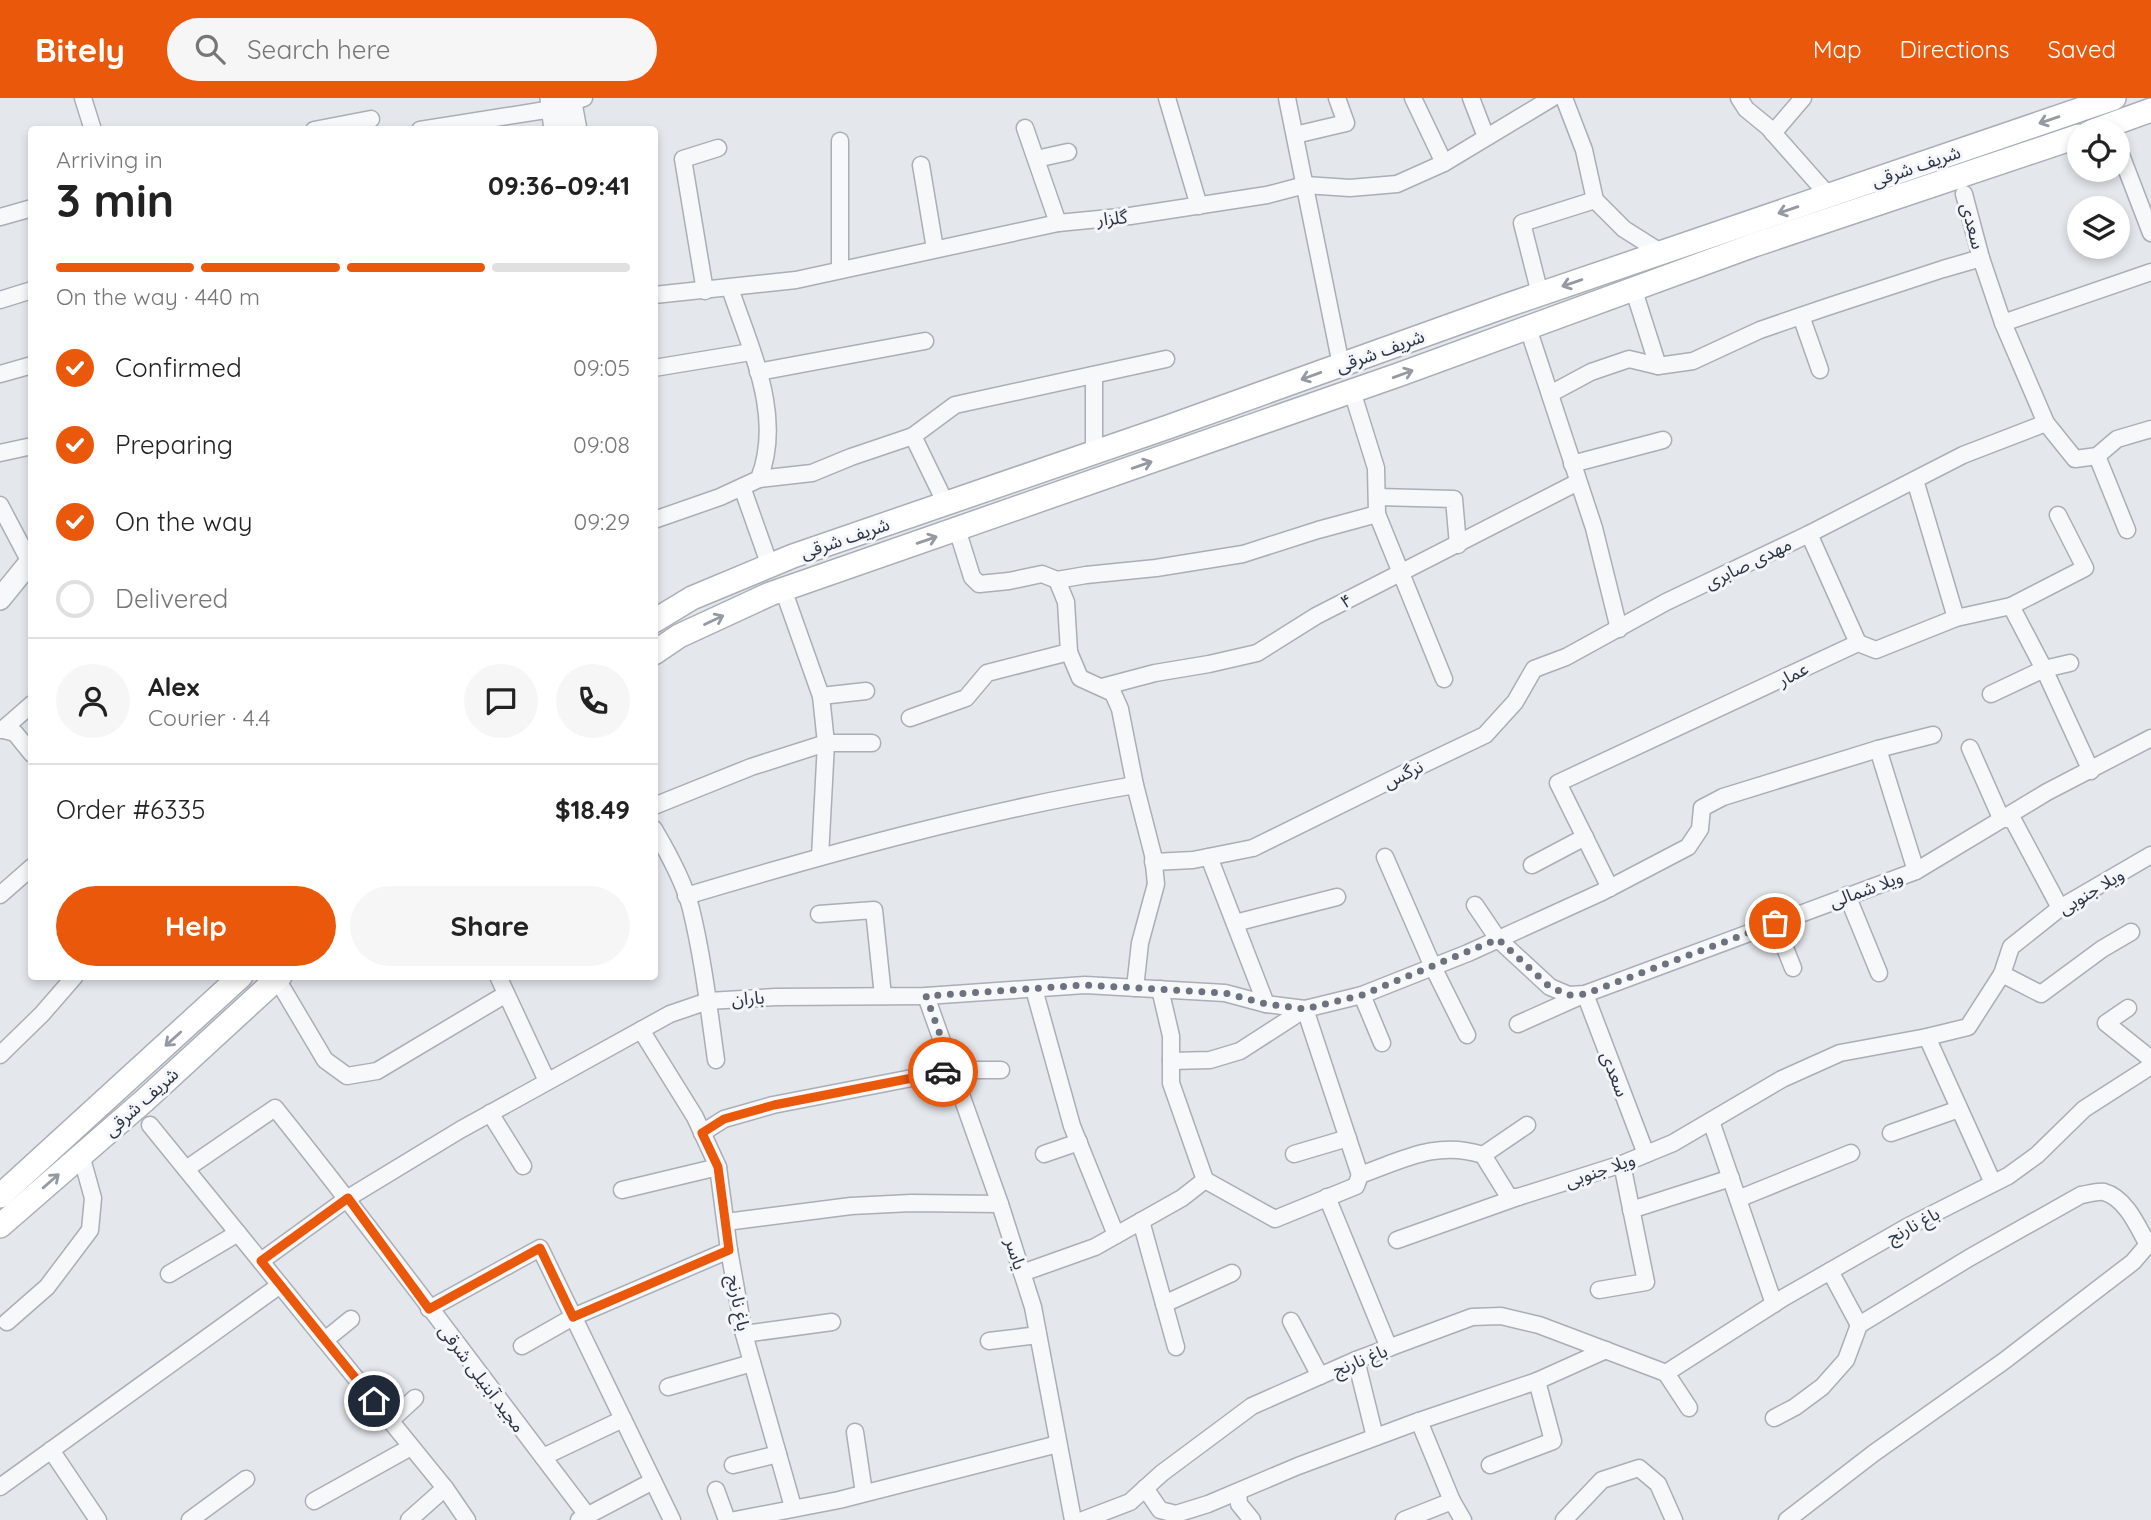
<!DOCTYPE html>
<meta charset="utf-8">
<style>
body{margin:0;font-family:Quicksand,"Noto Sans Arabic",sans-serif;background:#f6f6f6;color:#222;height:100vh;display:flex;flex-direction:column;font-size:26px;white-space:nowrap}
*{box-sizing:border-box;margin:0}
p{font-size:23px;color:#767676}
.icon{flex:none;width:38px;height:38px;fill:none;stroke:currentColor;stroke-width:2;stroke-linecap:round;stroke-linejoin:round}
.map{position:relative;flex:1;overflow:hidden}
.drawer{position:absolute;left:28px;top:28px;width:630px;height:854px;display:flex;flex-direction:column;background:#fff;border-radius:7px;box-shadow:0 4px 10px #0003}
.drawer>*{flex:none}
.buttons{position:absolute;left:2067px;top:21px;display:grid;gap:14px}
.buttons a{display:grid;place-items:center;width:63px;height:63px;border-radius:50%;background:#fff;box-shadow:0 4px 10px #0003;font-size:35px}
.pin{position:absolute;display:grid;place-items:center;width:60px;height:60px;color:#fff;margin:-30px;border:4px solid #fff;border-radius:50%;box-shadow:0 2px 7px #0007}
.courier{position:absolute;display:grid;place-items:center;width:70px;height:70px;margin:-35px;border:5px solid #ea580c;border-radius:50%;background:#fff;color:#222;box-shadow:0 2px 9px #0007}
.summary em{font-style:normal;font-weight:700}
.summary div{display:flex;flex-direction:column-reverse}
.summary{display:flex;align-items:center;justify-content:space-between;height:119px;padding:0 28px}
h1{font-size:46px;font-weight:700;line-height:52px}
.bar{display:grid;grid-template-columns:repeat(4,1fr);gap:10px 7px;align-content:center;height:84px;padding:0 28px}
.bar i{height:9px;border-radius:5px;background:#e0e0e0}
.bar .active{background:#ea580c}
.bar p{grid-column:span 4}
.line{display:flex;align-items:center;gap:18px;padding:0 28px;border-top:2px solid #e0e0e0}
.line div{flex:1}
.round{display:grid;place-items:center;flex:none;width:74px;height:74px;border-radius:37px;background:#f6f6f6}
ol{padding:0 28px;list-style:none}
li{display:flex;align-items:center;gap:21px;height:77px}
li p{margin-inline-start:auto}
li .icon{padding:7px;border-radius:50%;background:#ea580c;color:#fff;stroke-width:4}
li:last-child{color:#767676}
li i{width:38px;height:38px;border:4px solid #e0e0e0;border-radius:50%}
.action{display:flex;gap:14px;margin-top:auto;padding:14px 28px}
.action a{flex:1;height:80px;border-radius:42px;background:#ea580c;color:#fff;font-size:28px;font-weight:700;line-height:80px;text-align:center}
.action a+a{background:#f6f6f6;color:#222}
header{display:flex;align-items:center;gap:42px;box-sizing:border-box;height:98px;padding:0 35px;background:#ea580c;color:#fff}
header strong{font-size:33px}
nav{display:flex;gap:38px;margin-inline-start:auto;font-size:24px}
.search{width:490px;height:63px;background:#f6f6f6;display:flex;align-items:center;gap:18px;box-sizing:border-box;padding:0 24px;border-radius:38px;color:#767676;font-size:26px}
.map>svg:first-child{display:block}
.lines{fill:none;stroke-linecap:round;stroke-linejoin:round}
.minor-casing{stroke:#a9aeb7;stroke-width:19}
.tertiary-casing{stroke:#a9aeb7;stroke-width:24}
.secondary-casing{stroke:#a9aeb7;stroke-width:26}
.minor{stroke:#f7f8fa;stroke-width:16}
.tertiary{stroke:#f7f8fa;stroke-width:21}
.secondary{stroke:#fff;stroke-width:23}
.oneway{stroke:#959aa2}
.done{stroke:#6c737f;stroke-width:7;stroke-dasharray:0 12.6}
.route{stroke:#ea580c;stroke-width:9}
.labels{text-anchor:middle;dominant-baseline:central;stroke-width:6;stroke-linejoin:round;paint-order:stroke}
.street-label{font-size:18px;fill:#2b3445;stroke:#f4f6f9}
</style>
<header>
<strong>Bitely</strong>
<div class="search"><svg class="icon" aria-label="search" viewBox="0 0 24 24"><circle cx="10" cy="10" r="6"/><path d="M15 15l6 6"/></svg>Search here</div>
<nav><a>Map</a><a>Directions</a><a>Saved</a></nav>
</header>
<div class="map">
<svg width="2151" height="1422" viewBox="0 0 2151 1422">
<rect width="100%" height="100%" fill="#e4e7ec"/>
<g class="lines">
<defs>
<g id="minor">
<path d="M 83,0 L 93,32"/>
<path d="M 1167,0 L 1199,108"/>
<path d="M 1287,0 L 1341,267"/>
<path d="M 1413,0 L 1444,65"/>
<path d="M 1471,0 L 1486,39"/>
<path d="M 1564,0 L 1584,52 L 1595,102 L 1624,131 L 1662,155"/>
<path d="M 1739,0 L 1746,11 L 1768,29 L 1829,98"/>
<path d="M 1025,30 L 1058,125"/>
<path d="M 314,32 L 371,21"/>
<path d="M 420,32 L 552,11 L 584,0"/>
<path d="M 1773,35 L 1803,0"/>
<path d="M 1295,37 L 1346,25 L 1337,0"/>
<path d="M 2118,49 L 2151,135"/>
<path d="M 1036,61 L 1068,54"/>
<path d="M 921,67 L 935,151"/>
<path d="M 1964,96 L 1981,160 L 2003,225 L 2046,325"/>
<path d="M 0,119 L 32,110"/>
<path d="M 840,172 L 840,43"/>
<path d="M 705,193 L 683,61 L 718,50"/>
<path d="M 1540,196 L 1522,125 L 1595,102"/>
<path d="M 654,197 L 796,182 L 1058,125 L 1130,118 L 1267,97 L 1305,87 L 1350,90 L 1397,86 L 1444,65 L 1552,0"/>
<path d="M 1636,199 L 1658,268"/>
<path d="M 0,202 L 32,192"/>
<path d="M 1801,218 L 1820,272"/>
<path d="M 2003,225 L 2151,174"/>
<path d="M 1528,230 L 1594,430 L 1619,531"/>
<path d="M 654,270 L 751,254"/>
<path d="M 758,274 L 925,243"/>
<path d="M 0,276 L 32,267"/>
<path d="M 1094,277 L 1094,354"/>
<path d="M 1352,293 L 1376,370 L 1377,416 L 1444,581"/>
<path d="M 1550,296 L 1591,274 L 1629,261 L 1658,268 L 1693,263 L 1760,232 L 1827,209 L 1943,171 L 1981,160"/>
<path d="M 913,338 L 946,406"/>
<path d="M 0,355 L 32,348"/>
<path d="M 2097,358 L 2127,432"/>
<path d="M 1572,366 L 1663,342"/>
<path d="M 759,381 L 812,375 L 851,359 L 913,338 L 955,307 L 1166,261"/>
<path d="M 1915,382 L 1956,520"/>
<path d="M 742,389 L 770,468"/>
<path d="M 1378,399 L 1454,401 L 1458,447"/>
<path d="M 0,407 L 30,464"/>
<path d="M 654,422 L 720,399 L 759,381 C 784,317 750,251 730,190"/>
<path d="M 957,431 L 972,479 L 979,486 L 1009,483 L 1042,476 L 1057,482 L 1086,477 L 1156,470 L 1243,456 L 1318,432 L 1377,416"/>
<path d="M 1809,436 L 1858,545"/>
<path d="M 1057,482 L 1066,504 L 1069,554 L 1080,580 L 1113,595 L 1120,611 L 1135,687 L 1153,757 L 1156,786 L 1140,845 L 1135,890"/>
<path d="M 783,491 L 821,598 L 826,645 L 820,759"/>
<path d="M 2011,508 L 2044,571 L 2091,673"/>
<path d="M 1102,589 L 1155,575 L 1209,566 L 1257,555 L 1316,518 L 1578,384"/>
<path d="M 1991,596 L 2044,571 L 2070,565"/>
<path d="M 821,598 L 866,593"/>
<path d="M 910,620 L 966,600 L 987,575 L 1069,554"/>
<path d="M 0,631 L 15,635 L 32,656"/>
<path d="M 2,632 L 32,606"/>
<path d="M 1970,650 L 2001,720 L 2013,722 L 2060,810"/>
<path d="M 1878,651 L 1916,773"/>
<path d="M 654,708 L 751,669 L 826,645 L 872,645"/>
<path d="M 654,731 C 667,753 685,787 691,811 C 703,860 709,912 716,962"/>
<path d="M 1209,759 L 1266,906"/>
<path d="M 1385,759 L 1433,869 L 1467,937"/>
<path d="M 1153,764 L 1193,762 L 1253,750 L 1405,675 L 1485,637 L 1515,604 L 1534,571 L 1566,559 L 1666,504 L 1809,436 L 1963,357 L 2046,325 L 2075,361 L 2097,358 L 2117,341 L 2151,331"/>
<path d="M 1532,767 L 1585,739"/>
<path d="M 1610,790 L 1558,685 L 1858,545 L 1876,552 L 1956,520 L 2011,508 L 2085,470 L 2058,417"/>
<path d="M 0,797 L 32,769"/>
<path d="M 1847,797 L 1879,875"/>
<path d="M 686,798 C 833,754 983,713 1135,687"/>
<path d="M 1475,807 L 1498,841 L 1550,889 L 1569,897 L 1585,896 L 1916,773 L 2047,694 L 2151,640"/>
<path d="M 819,816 L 874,812 L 883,898"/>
<path d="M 1235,825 L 1337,799"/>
<path d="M 1775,825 L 1793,870"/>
<path d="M 2002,876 L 2041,896 L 2102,851 L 2131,834"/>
<path d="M 498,878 L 547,983"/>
<path d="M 277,881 L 325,962 L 347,978 L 377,973 L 506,896"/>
<path d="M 1034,891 L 1072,1028 L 1116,1137"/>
<path d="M 1160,891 L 1171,938 L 1171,985 L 1205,1082"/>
<path d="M 1362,897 L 1382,945"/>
<path d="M 926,898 L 1000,1106 L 1033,1209 L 1073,1422"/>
<path d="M 2128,910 L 2106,925 L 2151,961"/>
<path d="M 1305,911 L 1360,1077"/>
<path d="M 1518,926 L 1585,896 L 1646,1056"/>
<path d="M 641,932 L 695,1019 L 718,1069 L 729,1152 L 744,1236 L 793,1409"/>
<path d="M 1927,939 L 1993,1085"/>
<path d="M 0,957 L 42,916 L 75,878"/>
<path d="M 1171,963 L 1210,962 L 1240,953 L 1305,911 L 1362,897 L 1468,855 L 1602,794 L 1688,749 L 1700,731 L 1702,710 L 1723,699 L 1878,651 L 1933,637"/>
<path d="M 490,1015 L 523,1068"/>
<path d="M 1711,1023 L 1774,1206"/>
<path d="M 150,1027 L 445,1390 L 467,1422"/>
<path d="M 702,1035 L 724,1021 L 773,1007 L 953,972 L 1001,972"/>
<path d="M 1891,1035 L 1959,1011"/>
<path d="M 1044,1056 L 1079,1044"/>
<path d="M 1294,1056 L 1348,1040"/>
<path d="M 1483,1057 L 1527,1027"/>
<path d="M 186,1071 L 275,1010 C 382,1143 483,1281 587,1417"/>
<path d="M 622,1092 L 718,1069"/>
<path d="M 1327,1099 L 1389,1250"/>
<path d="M 1738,1101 L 1851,1055"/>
<path d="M 1631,1112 L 1731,1080"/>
<path d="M 1141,1123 L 1176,1249"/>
<path d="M 726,1124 L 851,1108 L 911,1105 L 1000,1106"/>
<path d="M 1397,1142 L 1518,1099"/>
<path d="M 261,1163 L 348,1100 L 460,1032 L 670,916 L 708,903 L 776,899 L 926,898 L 1085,887 L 1225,895 L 1266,906 L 1305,911"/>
<path d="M 1830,1173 L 1859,1227"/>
<path d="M 1022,1175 L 1095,1149 L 1182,1100 L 1205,1082 L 1275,1121 L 1356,1088 L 1360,1077 C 1403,1062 1436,1042 1483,1057 L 1509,1099 L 1518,1099 L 1622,1066 L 1673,1045 L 1782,981 L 1840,955 L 1927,939 L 1968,929 L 2002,876 L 2011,849 L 2060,810 L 2151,757"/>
<path d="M 169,1176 L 238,1135"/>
<path d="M 1599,1192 L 1646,1184 L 1622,1066"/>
<path d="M 1164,1206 L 1232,1175"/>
<path d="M 429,1211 L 540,1150 L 672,1422"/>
<path d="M 1291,1223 L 1320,1278"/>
<path d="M 7,1224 L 47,1189 L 90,1132 L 93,1100 L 81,1057"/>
<path d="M 744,1236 L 832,1224"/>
<path d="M 325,1242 L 351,1221"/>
<path d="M 989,1243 L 1038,1237"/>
<path d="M 522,1248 L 573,1219 L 729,1152"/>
<path d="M 1356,1262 L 1375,1339"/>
<path d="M 1666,1275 L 1689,1310"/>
<path d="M 668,1289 L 752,1265"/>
<path d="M 1774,1320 L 1795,1309 L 1822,1289 L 1846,1262 L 1859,1227 L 1969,1160 L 2081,1097 C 2088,1096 2097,1093 2104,1094 C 2126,1100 2138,1129 2148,1147"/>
<path d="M 390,1323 L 415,1300"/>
<path d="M 1419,1323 L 1452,1403"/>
<path d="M 855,1334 L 864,1395"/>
<path d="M 51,1352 L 98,1422"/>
<path d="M 543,1359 L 623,1321"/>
<path d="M 733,1367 L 778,1356"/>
<path d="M 1490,1367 L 1553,1343 L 1537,1283"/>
<path d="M 0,1389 L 280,1187"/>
<path d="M 1145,1390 L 1160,1412 L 1176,1416 L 1208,1406 L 1298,1368 L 1419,1323 L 1537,1283 L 1606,1252"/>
<path d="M 716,1392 L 727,1422"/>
<path d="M 1238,1394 L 1239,1406 L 1252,1422"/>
<path d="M 314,1403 L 411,1349"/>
<path d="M 190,1422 L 246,1381"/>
<path d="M 409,1422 L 445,1390"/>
<path d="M 579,1422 L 653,1383"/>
<path d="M 735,1422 L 839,1402 L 1058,1346"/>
<path d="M 1083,1422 L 1130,1404 L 1162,1375 L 1252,1308 L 1356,1262 L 1472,1219 L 1501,1218 L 1539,1227 L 1666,1275 L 1783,1200 L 1907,1129 L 2008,1078 L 2037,1057 L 2084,1011 L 2151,968"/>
<path d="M 1404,1422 L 1452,1403 L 1463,1422"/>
<path d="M 1564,1422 L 1602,1382 L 1639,1370 L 1658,1386 L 1674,1422"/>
<path d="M 1787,1422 L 1874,1355 L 2004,1263 L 2133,1164 L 2151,1143"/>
</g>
<g id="tertiary">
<path d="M 551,0 L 555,32"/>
<path d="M 570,0 L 576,32"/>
<path d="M 0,501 L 30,464"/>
</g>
<g id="secondary">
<path d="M 2093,33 L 2151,12"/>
<path d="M 654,523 L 692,500 L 793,458 L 1168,329 L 1505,208 L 2114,0"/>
<path d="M 654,555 L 679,538 L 770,496 L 1398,277 L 1754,147 L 2079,38"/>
<path d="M 0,1098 L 241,878"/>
<path d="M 0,1128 L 145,1002 L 280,878"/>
</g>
</defs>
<use href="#minor" class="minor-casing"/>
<use href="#tertiary" class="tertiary-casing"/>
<use href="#secondary" class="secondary-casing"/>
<use href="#minor" class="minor"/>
<use href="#tertiary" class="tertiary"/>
<use href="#secondary" class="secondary"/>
</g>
<defs><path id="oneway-shaft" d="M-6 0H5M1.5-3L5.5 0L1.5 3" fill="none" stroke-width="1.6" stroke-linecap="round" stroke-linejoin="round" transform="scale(1.75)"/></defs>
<g class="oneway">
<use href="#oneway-shaft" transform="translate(2049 22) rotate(161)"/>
<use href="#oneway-shaft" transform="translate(1788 112) rotate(161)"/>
<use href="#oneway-shaft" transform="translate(1572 185) rotate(161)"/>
<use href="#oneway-shaft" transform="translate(1403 276) rotate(-20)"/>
<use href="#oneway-shaft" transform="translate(1311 278) rotate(160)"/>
<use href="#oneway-shaft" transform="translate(1142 367) rotate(-19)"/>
<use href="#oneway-shaft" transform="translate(927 442) rotate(-19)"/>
<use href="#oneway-shaft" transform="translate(714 522) rotate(-25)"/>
<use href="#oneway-shaft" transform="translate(173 941) rotate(138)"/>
<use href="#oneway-shaft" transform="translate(51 1083) rotate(-41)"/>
</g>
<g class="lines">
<path class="done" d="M 943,974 L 953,972 L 926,898 L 1085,887 L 1225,895 L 1266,906 L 1305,911 L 1362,897 L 1498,841 L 1550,889 L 1569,897 L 1585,896 L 1775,825"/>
<path class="route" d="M 374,1303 L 261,1163 L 348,1100 L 429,1211 L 540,1150 L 573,1219 L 729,1152 L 718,1069 L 702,1035 L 724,1021 L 774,1007 L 943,974"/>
</g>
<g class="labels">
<g class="street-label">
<text transform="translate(1916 68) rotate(-19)">شریف شرقی</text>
<text transform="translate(1112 120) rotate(-6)">گلزار</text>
<text transform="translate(1973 128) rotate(75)">سعدی</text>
<text transform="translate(1380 253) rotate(-20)">شریف شرقی</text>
<text transform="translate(845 440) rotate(-19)">شریف شرقی</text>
<text transform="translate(1748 465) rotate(-26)">مهدی صابری</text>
<text transform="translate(1346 503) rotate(-26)">۴</text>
<text transform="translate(1793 576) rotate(-27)">عمار</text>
<text transform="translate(1403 676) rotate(-26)">نرگس</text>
<text transform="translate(1866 791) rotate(-20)">ویلا شمالی</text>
<text transform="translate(2091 793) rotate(-31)">ویلا جنوبی</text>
<text transform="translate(748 900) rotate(-4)">باران</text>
<text transform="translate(1615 976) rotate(69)">سعدی</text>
<text transform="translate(141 1004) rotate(-42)">شریف شرقی</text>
<text transform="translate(1600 1072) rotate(-19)">ویلا جنوبی</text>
<text transform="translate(1913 1127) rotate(-28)">باغ نارنج</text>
<text transform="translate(1016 1156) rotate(72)">یاسر</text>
<text transform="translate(739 1205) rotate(79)">باغ نارنج</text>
<text transform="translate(1360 1262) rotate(-22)">باغ نارنج</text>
<text transform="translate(482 1280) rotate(53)">مجید آبنیلی شرقی</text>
</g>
</g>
</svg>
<div class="buttons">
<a><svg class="icon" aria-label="locate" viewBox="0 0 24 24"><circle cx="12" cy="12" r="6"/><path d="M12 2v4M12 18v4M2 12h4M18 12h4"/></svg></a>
<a><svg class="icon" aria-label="layers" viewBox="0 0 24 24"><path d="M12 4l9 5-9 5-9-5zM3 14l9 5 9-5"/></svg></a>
</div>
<div class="pin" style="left:1775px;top:825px;background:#ea580c"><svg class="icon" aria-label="bag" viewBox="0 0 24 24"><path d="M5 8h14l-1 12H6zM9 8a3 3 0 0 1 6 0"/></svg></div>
<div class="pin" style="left:374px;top:1303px;background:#1f2937"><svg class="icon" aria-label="home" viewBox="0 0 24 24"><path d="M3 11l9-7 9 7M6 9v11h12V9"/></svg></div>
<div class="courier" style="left:943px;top:974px"><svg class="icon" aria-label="car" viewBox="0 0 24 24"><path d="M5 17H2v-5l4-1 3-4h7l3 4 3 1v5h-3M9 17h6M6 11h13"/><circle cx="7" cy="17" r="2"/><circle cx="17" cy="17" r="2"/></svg></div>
<section class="drawer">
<div class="summary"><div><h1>3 min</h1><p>Arriving in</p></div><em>09:36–09:41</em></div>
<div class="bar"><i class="active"></i><i class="active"></i><i class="active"></i><i></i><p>On the way · 440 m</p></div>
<ol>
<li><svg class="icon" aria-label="check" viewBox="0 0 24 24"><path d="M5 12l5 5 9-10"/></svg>Confirmed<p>09:05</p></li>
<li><svg class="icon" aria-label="check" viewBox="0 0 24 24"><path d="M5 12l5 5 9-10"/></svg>Preparing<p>09:08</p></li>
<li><svg class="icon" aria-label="check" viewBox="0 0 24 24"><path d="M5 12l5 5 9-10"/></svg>On the way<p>09:29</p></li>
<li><i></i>Delivered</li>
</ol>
<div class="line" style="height:126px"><a class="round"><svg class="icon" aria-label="person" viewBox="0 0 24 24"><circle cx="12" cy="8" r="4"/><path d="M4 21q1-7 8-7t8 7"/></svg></a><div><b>Alex</b><p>Courier · 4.4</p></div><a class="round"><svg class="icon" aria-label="chat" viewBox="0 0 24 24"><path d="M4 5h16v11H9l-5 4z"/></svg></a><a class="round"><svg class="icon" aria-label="phone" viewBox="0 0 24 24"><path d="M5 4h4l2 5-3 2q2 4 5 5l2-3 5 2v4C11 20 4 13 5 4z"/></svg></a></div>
<div class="line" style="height:91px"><div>Order #6335</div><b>$18.49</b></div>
<div class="action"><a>Help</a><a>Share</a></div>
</section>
</div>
